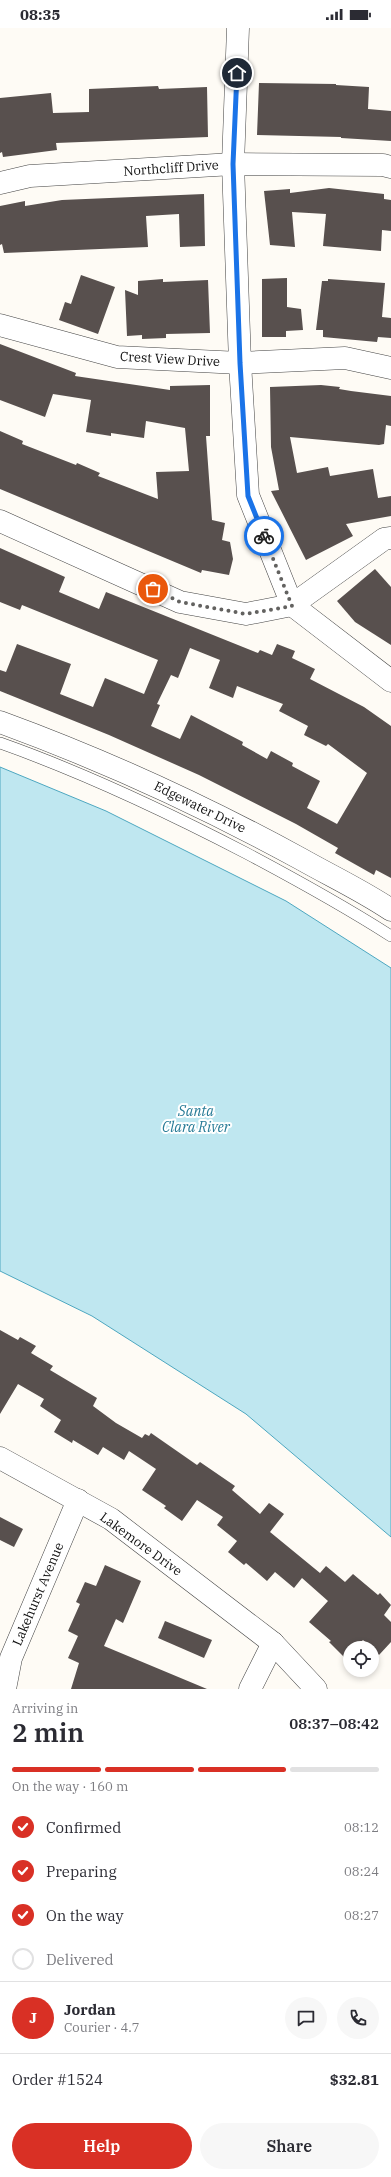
<!DOCTYPE html>
<meta charset="utf-8">
<style>
body{margin:0;font-family:"IBM Plex Serif",serif;background:#f7f7f7;color:#2b2b33;height:100vh;display:flex;flex-direction:column;font-size:15px;white-space:nowrap}
*{box-sizing:border-box;margin:0}
p{font-size:13px;color:#7c7c81}
.icon{flex:none;width:22px;height:22px;fill:none;stroke:currentColor;stroke-width:2;stroke-linecap:round;stroke-linejoin:round}
.map{position:relative;height:1661px;overflow:hidden}
.panel{display:flex;flex-direction:column;background:#fff;flex:1}
.panel>*{flex:none}
.fabs{position:absolute;left:343px;top:1613px;display:grid;gap:8px}
.fabs a{display:grid;place-items:center;width:36px;height:36px;border-radius:50%;background:#fff;box-shadow:0 2px 6px #0003;font-size:20px}
.pin{position:absolute;display:grid;place-items:center;width:34px;height:34px;color:#fff;margin:-17px;border:2px solid #fff;border-radius:50%;box-shadow:0 1px 4px #0007}
.courier{position:absolute;display:grid;place-items:center;width:40px;height:40px;margin:-20px;border:3px solid #1a73e8;border-radius:50%;background:#fff;color:#222;box-shadow:0 1px 5px #0007}
.headline em{font-style:normal;font-weight:600}
.headline div{display:flex;flex-direction:column-reverse}
.headline{display:flex;align-items:center;justify-content:space-between;height:68px;padding:0 12px}
h1{font-size:26px;font-weight:600;line-height:30px}
.bar{display:grid;grid-template-columns:repeat(4,1fr);gap:6px 4px;align-content:center;height:48px;padding:0 12px}
.bar i{height:5px;border-radius:3px;background:#e1e1e2}
.bar .on{background:#d93025}
.bar p{grid-column:span 4}
.line{display:flex;align-items:center;gap:10px;padding:0 12px;border-top:1px solid #e1e1e2}
.line div{flex:1}
.round{display:grid;place-items:center;flex:none;width:42px;height:42px;border-radius:21px;background:#f7f7f7}
ol{padding:0 12px;list-style:none}
li{display:flex;align-items:center;gap:12px;height:44px}
li p{margin-inline-start:auto}
li .icon{padding:4px;border-radius:50%;background:#d93025;color:#fff;stroke-width:4}
li:last-child{color:#7c7c81}
li i{width:22px;height:22px;border:2px solid #e1e1e2;border-radius:50%}
.cta{display:flex;gap:8px;margin-top:auto;padding:8px 12px}
.cta a{flex:1;height:46px;border-radius:24px;background:#d93025;color:#fff;font-size:16px;font-weight:600;line-height:46px;text-align:center}
.cta a+a{background:#f7f7f7;color:#2b2b33}
.status{display:flex;justify-content:space-between;align-items:center;height:28px;padding:0 20px;background:#fff;direction:ltr}
.status svg{height:11px;fill:currentColor}
.map>svg:first-child{display:block}
.water{fill:#bfe7f0;stroke:#4da7c0}
.building{fill:#58504e;fill-rule:evenodd}
.lines{fill:none;stroke-linecap:round;stroke-linejoin:round}
.lane-casing{stroke:#434343;stroke-width:12}
.street-casing{stroke:#434343;stroke-width:23}
.lane{stroke:#fff;stroke-width:11}
.street{stroke:#fff;stroke-width:22}
.done{stroke:#636260;stroke-width:4;stroke-dasharray:0 7.2}
.route{stroke:#1a73e8;stroke-width:5}
.labels{text-anchor:middle;dominant-baseline:central;stroke-width:4;stroke-linejoin:round;paint-order:stroke}
.street-label{font-size:13px;fill:#101010;stroke:#fff}
.water-label{font-size:14px;font-style:italic;fill:#267a96;stroke:#fff}
</style>
<div class="status"><b>08:35</b><svg viewBox="0 0 49 12"><path d="M0 12V9h3v3zM5 12V6h3v6zM10 12V3h3v9zM15 12V0h3v12zM26 1h20v11H26zM47 4h2v5h-2z"/></svg></div>
<div class="map">
<svg width="391" height="1661" viewBox="0 0 391 1661">
<rect width="100%" height="100%" fill="#fefbf5"/>
<path class="water" d="M 0,739 L 106,783 L 286,873 L 391,940 L 391,1509 L 246,1386 L 92,1288 L 0,1243 Z"/>
<g class="building">
<path d="M 259,55 L 336,56 L 336,57 L 369,59 L 368,81 L 391,83 L 391,113 L 341,110 L 341,109 L 257,107 Z"/>
<path d="M 158,58 L 159,61 L 207,59 L 208,109 L 56,115 L 57,122 L 3,129 L 2,124 L 0,125 L 0,70 L 51,65 L 53,85 L 89,84 L 89,61 Z"/>
<path d="M 329,160 L 384,166 L 384,171 L 391,172 L 391,203 L 382,202 L 381,223 L 323,218 L 326,186 L 292,184 L 295,219 L 270,217 L 264,163 L 290,161 L 290,165 Z"/>
<path d="M 204,166 L 205,218 L 180,219 L 179,186 L 146,188 L 148,219 L 4,225 L 2,216 L 0,217 L 0,178 L 25,173 L 25,178 L 62,172 Z"/>
<path d="M 81,247 L 115,259 L 98,306 L 59,292 L 65,274 L 71,276 Z"/>
<path d="M 287,250 L 287,279 L 301,281 L 303,302 L 286,303 L 286,309 L 262,309 L 262,251 Z"/>
<path d="M 163,251 L 163,254 L 208,252 L 210,305 L 166,306 L 166,310 L 142,311 L 142,307 L 127,308 L 125,262 L 138,267 L 138,253 Z"/>
<path d="M 328,251 L 385,255 L 382,289 L 391,290 L 391,310 L 378,309 L 377,314 L 323,309 L 323,302 L 316,302 L 322,253 L 328,253 Z"/>
<path d="M 0,316 L 76,345 L 75,348 L 170,362 L 170,358 L 210,357 L 210,408 L 206,408 L 212,492 L 225,495 L 222,512 L 230,514 L 233,531 L 229,547 L 202,542 L 201,545 L 0,461 L 0,403 L 23,413 L 22,416 L 76,437 L 77,435 L 100,445 L 98,448 L 158,471 L 156,444 L 189,443 L 185,400 L 146,393 L 144,410 L 111,405 L 111,408 L 86,404 L 91,372 L 53,366 L 45,389 L 0,372 Z"/>
<path d="M 321,357 L 340,359 L 339,361 L 351,363 L 391,368 L 391,398 L 386,397 L 384,416 L 379,417 L 290,409 L 297,445 L 328,439 L 330,448 L 373,441 L 378,470 L 391,468 L 391,488 L 346,496 L 353,508 L 306,532 L 271,463 L 279,462 L 271,419 L 270,359 Z"/>
<path d="M 0,520 L 65,549 L 59,564 L 99,581 L 106,564 L 258,625 L 260,622 L 272,627 L 277,616 L 295,623 L 292,630 L 315,641 L 310,651 L 364,679 L 391,698 L 391,850 L 376,842 L 374,847 L 335,825 L 338,820 L 296,796 L 199,747 L 109,707 L 0,663 L 0,642 L 6,644 L 17,616 L 71,636 L 60,666 L 93,679 L 105,650 L 144,666 L 158,632 L 22,577 L 20,582 L 0,574 ZM 190,620 L 220,632 L 209,660 L 233,670 L 237,658 L 283,676 L 279,683 L 308,698 L 304,707 L 326,718 L 328,716 L 367,745 L 337,796 L 307,780 L 320,753 L 292,738 L 293,735 L 271,723 L 267,731 L 242,717 L 243,714 L 191,687 L 180,711 L 151,698 L 160,677 L 157,676 L 171,647 L 178,650 Z"/>
<path d="M 375,541 L 391,559 L 391,617 L 355,594 L 337,573 Z"/>
<path d="M 0,1302 L 18,1312 L 20,1309 L 36,1318 L 31,1325 L 53,1338 L 50,1342 L 97,1370 L 93,1378 L 116,1395 L 142,1410 L 145,1406 L 149,1408 L 151,1405 L 197,1437 L 200,1434 L 235,1458 L 232,1462 L 260,1486 L 269,1475 L 284,1486 L 270,1504 L 320,1545 L 326,1538 L 345,1554 L 353,1546 L 378,1567 L 380,1565 L 391,1577 L 384,1587 L 391,1594 L 391,1614 L 379,1627 L 363,1612 L 355,1620 L 350,1620 L 350,1625 L 345,1630 L 329,1614 L 331,1613 L 309,1594 L 328,1573 L 302,1550 L 294,1560 L 275,1544 L 267,1553 L 246,1535 L 244,1537 L 228,1524 L 237,1513 L 217,1497 L 223,1489 L 197,1472 L 182,1493 L 164,1480 L 166,1478 L 142,1462 L 156,1441 L 129,1423 L 124,1432 L 103,1419 L 98,1427 L 73,1412 L 72,1415 L 54,1404 L 61,1392 L 40,1378 L 44,1371 L 18,1356 L 0,1386 Z"/>
<path d="M 0,1489 L 23,1501 L 14,1519 L 0,1512 Z"/>
<path d="M 105,1537 L 141,1553 L 123,1595 L 116,1591 L 104,1618 L 207,1661 L 71,1661 L 79,1635 L 68,1630 L 78,1608 L 68,1603 L 80,1576 L 76,1574 L 85,1554 L 96,1558 Z"/>
<path d="M 165,1593 L 212,1612 L 204,1630 L 158,1610 Z"/>
</g>
<g class="lines">
<defs>
<path id="lane" d="M 0,715 C 85,745 167,784 246,825 C 295,851 344,878 391,908"/>
<g id="street">
<path d="M 238,0 L 233,136 L 240,335 L 248,467 L 292,577 L 391,653"/>
<path d="M 0,155 L 30,148 L 233,136 L 383,137 L 391,139"/>
<path d="M 0,297 L 117,329 L 240,335 L 345,330 L 391,340"/>
<path d="M 0,493 L 180,574 L 246,586 L 292,577 L 384,511 L 391,510"/>
<path d="M 0,694 C 104,732 204,778 301,831 C 331,848 363,863 391,882"/>
<path d="M 0,1430 L 111,1491 L 273,1615 L 316,1661"/>
<path d="M 5,1661 L 11,1630 L 78,1472"/>
<path d="M 250,1661 L 273,1615"/>
</g>
</defs>
<use href="#lane" class="lane-casing"/>
<use href="#street" class="street-casing"/>
<use href="#lane" class="lane"/>
<use href="#street" class="street"/>
</g>
<g class="lines">
<path class="done" d="M 153,561 L 180,574 L 246,586 L 292,578 L 264,508"/>
<path class="route" d="M 237,45 L 233,136 L 240,335 L 248,468 L 264,508"/>
</g>
<g class="labels">
<g class="street-label">
<text transform="translate(171 140) rotate(-4)">Northcliff Drive</text>
<text transform="translate(170 331) rotate(3)">Crest View Drive</text>
<text transform="translate(200 779) rotate(26)">Edgewater Drive</text>
<text transform="translate(141 1516) rotate(36)">Lakemore Drive</text>
<text transform="translate(38 1566) rotate(-67)">Lakehurst Avenue</text>
</g>
<g class="water-label">
<text x="196" y="1083">Santa<tspan x="196" dy="16">Clara River</tspan></text>
</g>
</g>
</svg>
<div class="fabs">
<a><svg class="icon" aria-label="locate" viewBox="0 0 24 24"><circle cx="12" cy="12" r="6"/><path d="M12 2v4M12 18v4M2 12h4M18 12h4"/></svg></a>
</div>
<div class="pin" style="left:153px;top:561px;background:#ea580c"><svg class="icon" aria-label="bag" viewBox="0 0 24 24"><path d="M5 8h14l-1 12H6zM9 8a3 3 0 0 1 6 0"/></svg></div>
<div class="pin" style="left:237px;top:45px;background:#1f2937"><svg class="icon" aria-label="home" viewBox="0 0 24 24"><path d="M3 11l9-7 9 7M6 9v11h12V9"/></svg></div>
<div class="courier" style="left:264px;top:508px"><svg class="icon" aria-label="bike" viewBox="0 0 24 24"><circle cx="6" cy="16" r="4"/><circle cx="18" cy="16" r="4"/><path d="M6 16l4-8h5l3 8M10 8l3 8H6M13 5h3"/></svg></div>
</div>
<section class="panel">
<div class="headline"><div><h1>2 min</h1><p>Arriving in</p></div><em>08:37–08:42</em></div>
<div class="bar"><i class="on"></i><i class="on"></i><i class="on"></i><i></i><p>On the way · 160 m</p></div>
<ol>
<li><svg class="icon" aria-label="check" viewBox="0 0 24 24"><path d="M5 12l5 5 9-10"/></svg>Confirmed<p>08:12</p></li>
<li><svg class="icon" aria-label="check" viewBox="0 0 24 24"><path d="M5 12l5 5 9-10"/></svg>Preparing<p>08:24</p></li>
<li><svg class="icon" aria-label="check" viewBox="0 0 24 24"><path d="M5 12l5 5 9-10"/></svg>On the way<p>08:27</p></li>
<li><i></i>Delivered</li>
</ol>
<div class="line" style="height:72px"><b class="round" style="background:#d93025;color:#fff">J</b><div><b>Jordan</b><p>Courier · 4.7</p></div><a class="round"><svg class="icon" aria-label="chat" viewBox="0 0 24 24"><path d="M4 5h16v11H9l-5 4z"/></svg></a><a class="round"><svg class="icon" aria-label="phone" viewBox="0 0 24 24"><path d="M5 4h4l2 5-3 2q2 4 5 5l2-3 5 2v4C11 20 4 13 5 4z"/></svg></a></div>
<div class="line" style="height:52px"><div>Order #1524</div><b>$32.81</b></div>
<div class="cta"><a>Help</a><a>Share</a></div>
</section>
